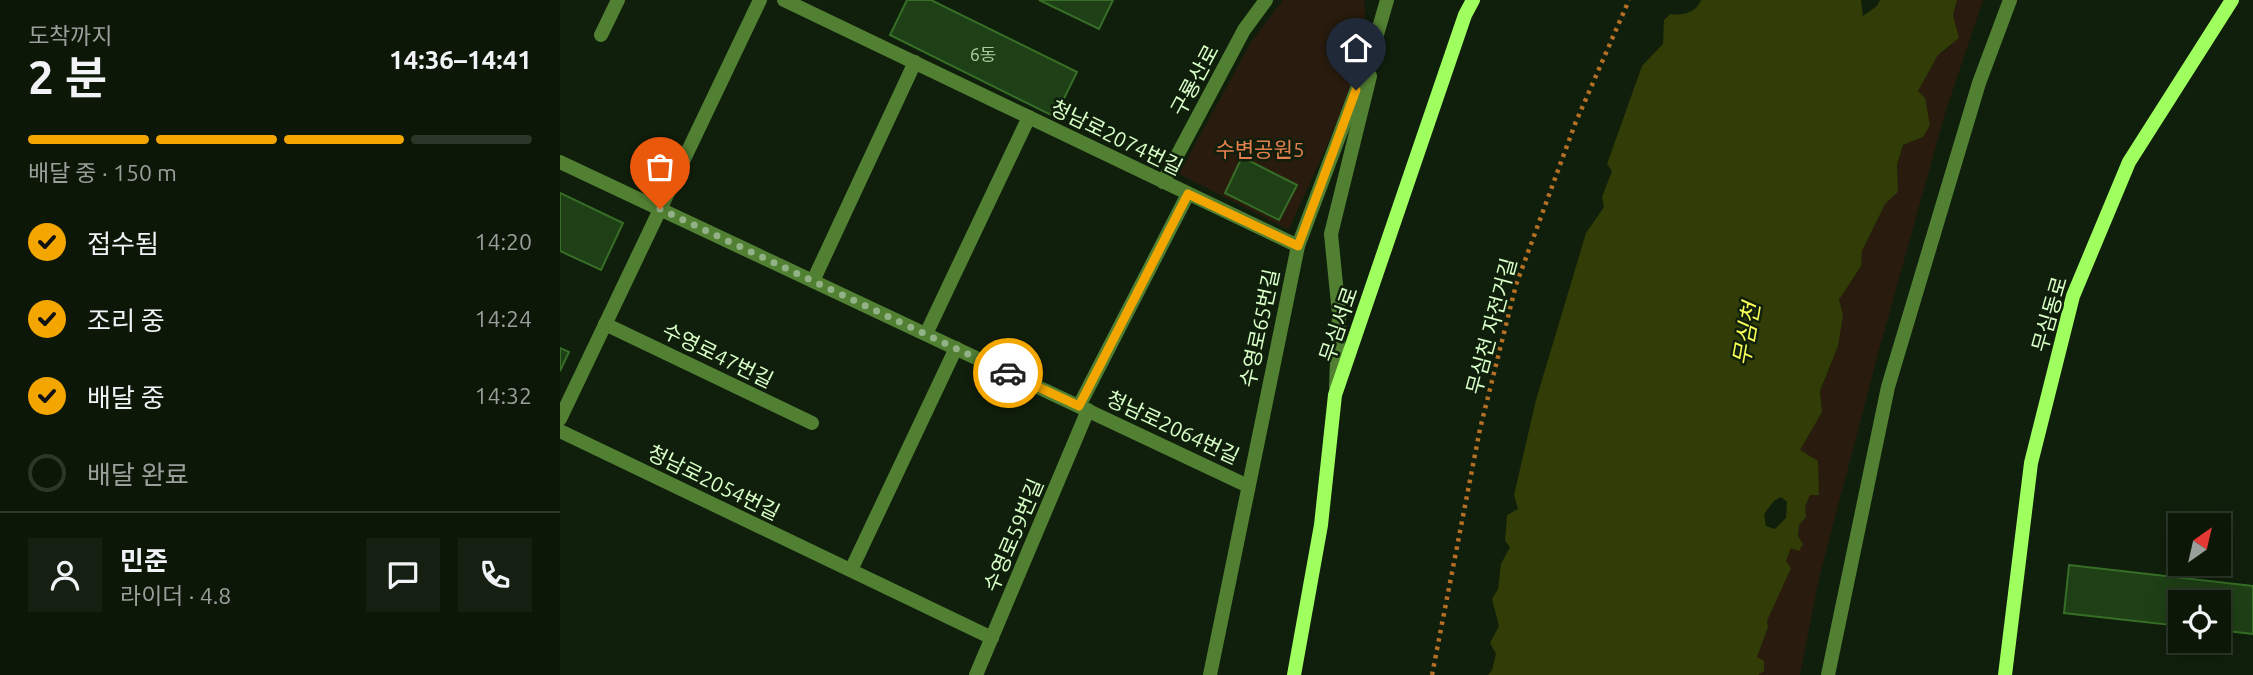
<!DOCTYPE html>
<html lang="ko">
<meta charset="utf-8">
<style>
body{margin:0;font-family:Ubuntu,"Noto Sans KR",sans-serif;background:#152012;color:#f1f3f6;height:100vh;display:flex;flex-direction:column;font-size:26px;white-space:nowrap}
*{box-sizing:border-box;margin:0}
p{font-size:23px;color:#9a9f9c}
.icon{flex:none;width:38px;height:38px;fill:none;stroke:currentColor;stroke-width:2;stroke-linecap:round;stroke-linejoin:round}
.map{position:relative;flex:1;overflow:hidden}
.details{display:flex;flex-direction:column;background:#0c1708;width:560px}
.details>*{flex:none}
.needle{width:46px;rotate:34deg}
.controls{position:absolute;left:1608px;top:513px;display:grid;gap:14px}
.controls a{display:grid;place-items:center;width:63px;height:63px;border-radius:0px;background:#0c1708;box-shadow:0 4px 18px #0003,0 0 0 2px #2c3629;font-size:35px}
.pin{position:absolute;display:grid;place-items:center;width:60px;height:60px;color:#fff;margin:-72px -30px;border-radius:50% 50% 50% 0;rotate:-45deg;box-shadow:0 0 7px #0007}
.pin .icon{rotate:45deg}
.courier{position:absolute;display:grid;place-items:center;width:70px;height:70px;margin:-35px;border:5px solid #f3a500;border-radius:50%;background:#fff;color:#222;box-shadow:0 2px 9px #0007}
.headline em{font-style:normal;font-weight:600}
.headline div{display:flex;flex-direction:column-reverse}
.headline{display:flex;align-items:center;justify-content:space-between;height:119px;padding:0 28px}
h1{font-size:46px;font-weight:600;line-height:52px}
.bar{display:grid;grid-template-columns:repeat(4,1fr);gap:10px 7px;align-content:center;height:84px;padding:0 28px}
.bar i{height:9px;border-radius:5px;background:#2c3629}
.bar .on{background:#f3a500}
.bar p{grid-column:span 4}
.line{display:flex;align-items:center;gap:18px;padding:0 28px;border-top:2px solid #2c3629}
.line div{flex:1}
.round{display:grid;place-items:center;flex:none;width:74px;height:74px;border-radius:0px;background:#152012}
ol{padding:0 28px;list-style:none}
li{display:flex;align-items:center;gap:21px;height:77px}
li p{margin-inline-start:auto}
li .icon{padding:7px;border-radius:50%;background:#f3a500;color:#111;stroke-width:4}
li:last-child{color:#9a9f9c}
li i{width:38px;height:38px;border:4px solid #2c3629;border-radius:50%}
main{display:flex;flex:1;min-height:0}
.map>svg:first-child{display:block}
.green{fill:#291c0e}
.water{fill:#313c06;fill-rule:evenodd}
.building{fill:#1f4016;stroke:#366e26;stroke-width:2}
.lines{fill:none;stroke-linecap:round;stroke-linejoin:round}
.path{stroke:#b57026;stroke-width:4.5;stroke-dasharray:3.5 5;stroke-linecap:butt}
.lane{stroke:#518033;stroke-width:14}
.street{stroke:#518033;stroke-width:14}
.secondary{stroke:#9fff5f;stroke-width:14}
.done{stroke:#93b186;stroke-width:7;stroke-dasharray:0 12.6}
.route{stroke:#f3a500;stroke-width:9}
.labels{text-anchor:middle;dominant-baseline:central;stroke-width:5;stroke-linejoin:round;paint-order:stroke}
.number-label{font-size:18px;fill:#aacf9c}
.street-label{font-size:21px;fill:#d9ffc8;stroke:#101f0b}
.park-label{font-size:21px;fill:#e5804e;stroke:#101f0b}
.water-label{font-size:23px;font-style:italic;fill:#f8ff56;stroke:#101f0b}
</style>
<main>
<section class="details">
<div class="headline"><div><h1>2 분</h1><p>도착까지</p></div><em>14:36–14:41</em></div>
<div class="bar"><i class="on"></i><i class="on"></i><i class="on"></i><i></i><p>배달 중 · 150 m</p></div>
<ol>
<li><svg class="icon" aria-label="check" viewBox="0 0 24 24"><path d="M5 12l5 5 9-10"/></svg>접수됨<p>14:20</p></li>
<li><svg class="icon" aria-label="check" viewBox="0 0 24 24"><path d="M5 12l5 5 9-10"/></svg>조리 중<p>14:24</p></li>
<li><svg class="icon" aria-label="check" viewBox="0 0 24 24"><path d="M5 12l5 5 9-10"/></svg>배달 중<p>14:32</p></li>
<li><i></i>배달 완료</li>
</ol>
<div class="line" style="height:126px"><a class="round"><svg class="icon" aria-label="person" viewBox="0 0 24 24"><circle cx="12" cy="8" r="4"/><path d="M4 21q1-7 8-7t8 7"/></svg></a><div><b>민준</b><p>라이더 · 4.8</p></div><a class="round"><svg class="icon" aria-label="chat" viewBox="0 0 24 24"><path d="M4 5h16v11H9l-5 4z"/></svg></a><a class="round"><svg class="icon" aria-label="phone" viewBox="0 0 24 24"><path d="M5 4h4l2 5-3 2q2 4 5 5l2-3 5 2v4C11 20 4 13 5 4z"/></svg></a></div>
</section>
<div class="map">
<svg width="1693" height="675" viewBox="0 0 1693 675">
<rect width="100%" height="100%" fill="#101f0b"/>
<g class="green">
<path d="M 723,0 L 804,0 C 814,59 753,174 729,230 L 619,174 L 691,42 Z"/>
<path d="M 1397,0 L 1423,0 L 1386,110 L 1322,339 L 1259,578 L 1240,675 L 1198,675 L 1204,671 L 1197,657 L 1208,627 L 1207,621 L 1230,568 L 1226,561 L 1231,548 L 1242,544 L 1238,536 L 1239,525 L 1246,517 L 1245,507 L 1250,495 L 1259,495 L 1240,450 L 1262,412 L 1260,392 L 1278,346 L 1279,300 L 1301,266 L 1302,251 L 1325,204 L 1338,192 L 1337,165 L 1343,145 L 1363,137 L 1358,91 L 1378,55 L 1391,46 L 1393,15 Z"/>
</g>
<path class="water" d="M 1141,0 L 1301,0 L 1303,16 L 1317,6 L 1320,0 L 1397,0 L 1393,15 L 1399,38 L 1378,55 L 1358,91 L 1365,98 L 1370,125 L 1363,137 L 1343,145 L 1337,165 L 1338,192 L 1325,204 L 1302,251 L 1301,266 L 1279,300 L 1283,315 L 1278,346 L 1260,391 L 1262,412 L 1240,450 L 1258,461 L 1259,495 L 1250,495 L 1245,507 L 1246,517 L 1239,525 L 1238,536 L 1243,544 L 1239,551 L 1231,548 L 1226,561 L 1231,568 L 1207,621 L 1208,627 L 1197,657 L 1204,661 L 1204,671 L 1198,675 L 928,675 L 932,670 L 936,654 L 930,643 L 939,626 L 932,599 L 938,589 L 941,564 L 950,547 L 945,541 L 947,515 L 958,509 L 954,495 L 976,400 L 1026,233 L 1044,207 L 1042,197 L 1052,171 L 1047,164 L 1082,66 L 1103,44 L 1104,20 L 1110,14 C 1122,16 1136,13 1141,0 ZM 1221,497 L 1227,502 L 1226,518 L 1215,529 L 1206,526 L 1204,514 L 1214,501 Z"/>
<g class="building">
<path d="M 347,0 L 371,0 L 517,72 L 495,117 L 330,35 Z"/>
<path d="M 479,0 L 553,0 L 539,29 Z"/>
<path d="M 682,157 L 737,185 L 719,220 L 665,193 Z"/>
<path d="M 0,193 L 63,223 L 41,270 L 0,251 Z"/>
<path d="M 0,348 L 9,352 L 0,371 Z"/>
<path d="M 1509,565 L 1693,586 L 1693,634 L 1659,630 L 1659,602 L 1620,602 L 1620,626 L 1504,613 Z"/>
</g>
<g class="lines">
<path class="path" d="M 872,675 L 920,429 L 956,285 L 1015,124 L 1069,0"/>
<g class="lane">
<path d="M 41,35 L 58,0"/>
<path d="M 45,324 L 252,423"/>
<path d="M 291,570 L 396,348"/>
</g>
<g class="street">
<path d="M 224,0 L 738,246"/>
<path d="M 0,162 L 688,486"/>
<path d="M 603,182 L 684,30 L 706,0"/>
<path d="M 253,281 L 355,62"/>
<path d="M 366,334 L 469,117"/>
<path d="M 776,387 L 779,314 L 771,234 L 810,76"/>
<path d="M 519,406 L 628,194"/>
<path d="M 0,419 L 200,0"/>
<path d="M 0,431 L 432,638"/>
<path d="M 416,675 L 528,410"/>
<path d="M 650,675 L 738,246 L 816,38 L 827,0"/>
<path d="M 1268,675 L 1328,387 L 1419,83 L 1450,0"/>
</g>
<g class="secondary">
<path d="M 734,675 L 761,525 L 775,395 L 905,15 L 913,0"/>
<path d="M 1445,675 L 1471,463 L 1513,296 L 1569,162 L 1672,0"/>
</g>
</g>
<g class="lines">
<path class="done" d="M 100,209 L 448,373"/>
<path class="route" d="M 448,373 L 519,406 L 628,194 L 738,246 L 796,90"/>
</g>
<g class="labels">
<g class="number-label">
<text x="423" y="54">6동</text>
</g>
<g class="street-label">
<text transform="translate(634 80) rotate(-62)">구룡산로</text>
<text transform="translate(557 137) rotate(26)">청남로2074번길</text>
<text transform="translate(1489 314) rotate(-74)">무심동로</text>
<text transform="translate(778 324) rotate(-71)">무심서로</text>
<text transform="translate(931 326) rotate(-75)">무심천 자전거길</text>
<text transform="translate(699 328) rotate(-78)">수영로65번길</text>
<text transform="translate(158 355) rotate(26)">수영로47번길</text>
<text transform="translate(613 427) rotate(25)">청남로2064번길</text>
<text transform="translate(154 482) rotate(26)">청남로2054번길</text>
<text transform="translate(453 535) rotate(-67)">수영로59번길</text>
</g>
<g class="park-label">
<text x="700" y="149">수변공원5</text>
</g>
<g class="water-label">
<text transform="translate(1186 334) rotate(-80)">무심천</text>
</g>
</g>
</svg>
<div class="controls">
<a><svg class="needle" viewBox="-14 -14 28 28"><path d="M0-13l5 13h-10z" fill="#e53935"/><path d="M0 13l5-13h-10z" fill="#9a9f9c"/></svg></a>
<a><svg class="icon" aria-label="locate" viewBox="0 0 24 24"><circle cx="12" cy="12" r="6"/><path d="M12 2v4M12 18v4M2 12h4M18 12h4"/></svg></a>
</div>
<div class="pin" style="left:100px;top:209px;background:#ea580c"><svg class="icon" aria-label="bag" viewBox="0 0 24 24"><path d="M5 8h14l-1 12H6zM9 8a3 3 0 0 1 6 0"/></svg></div>
<div class="pin" style="left:796px;top:90px;background:#1f2937"><svg class="icon" aria-label="home" viewBox="0 0 24 24"><path d="M3 11l9-7 9 7M6 9v11h12V9"/></svg></div>
<div class="courier" style="left:448px;top:373px"><svg class="icon" aria-label="car" viewBox="0 0 24 24"><path d="M5 17H2v-5l4-1 3-4h7l3 4 3 1v5h-3M9 17h6M6 11h13"/><circle cx="7" cy="17" r="2"/><circle cx="17" cy="17" r="2"/></svg></div>
</div>
</main>
